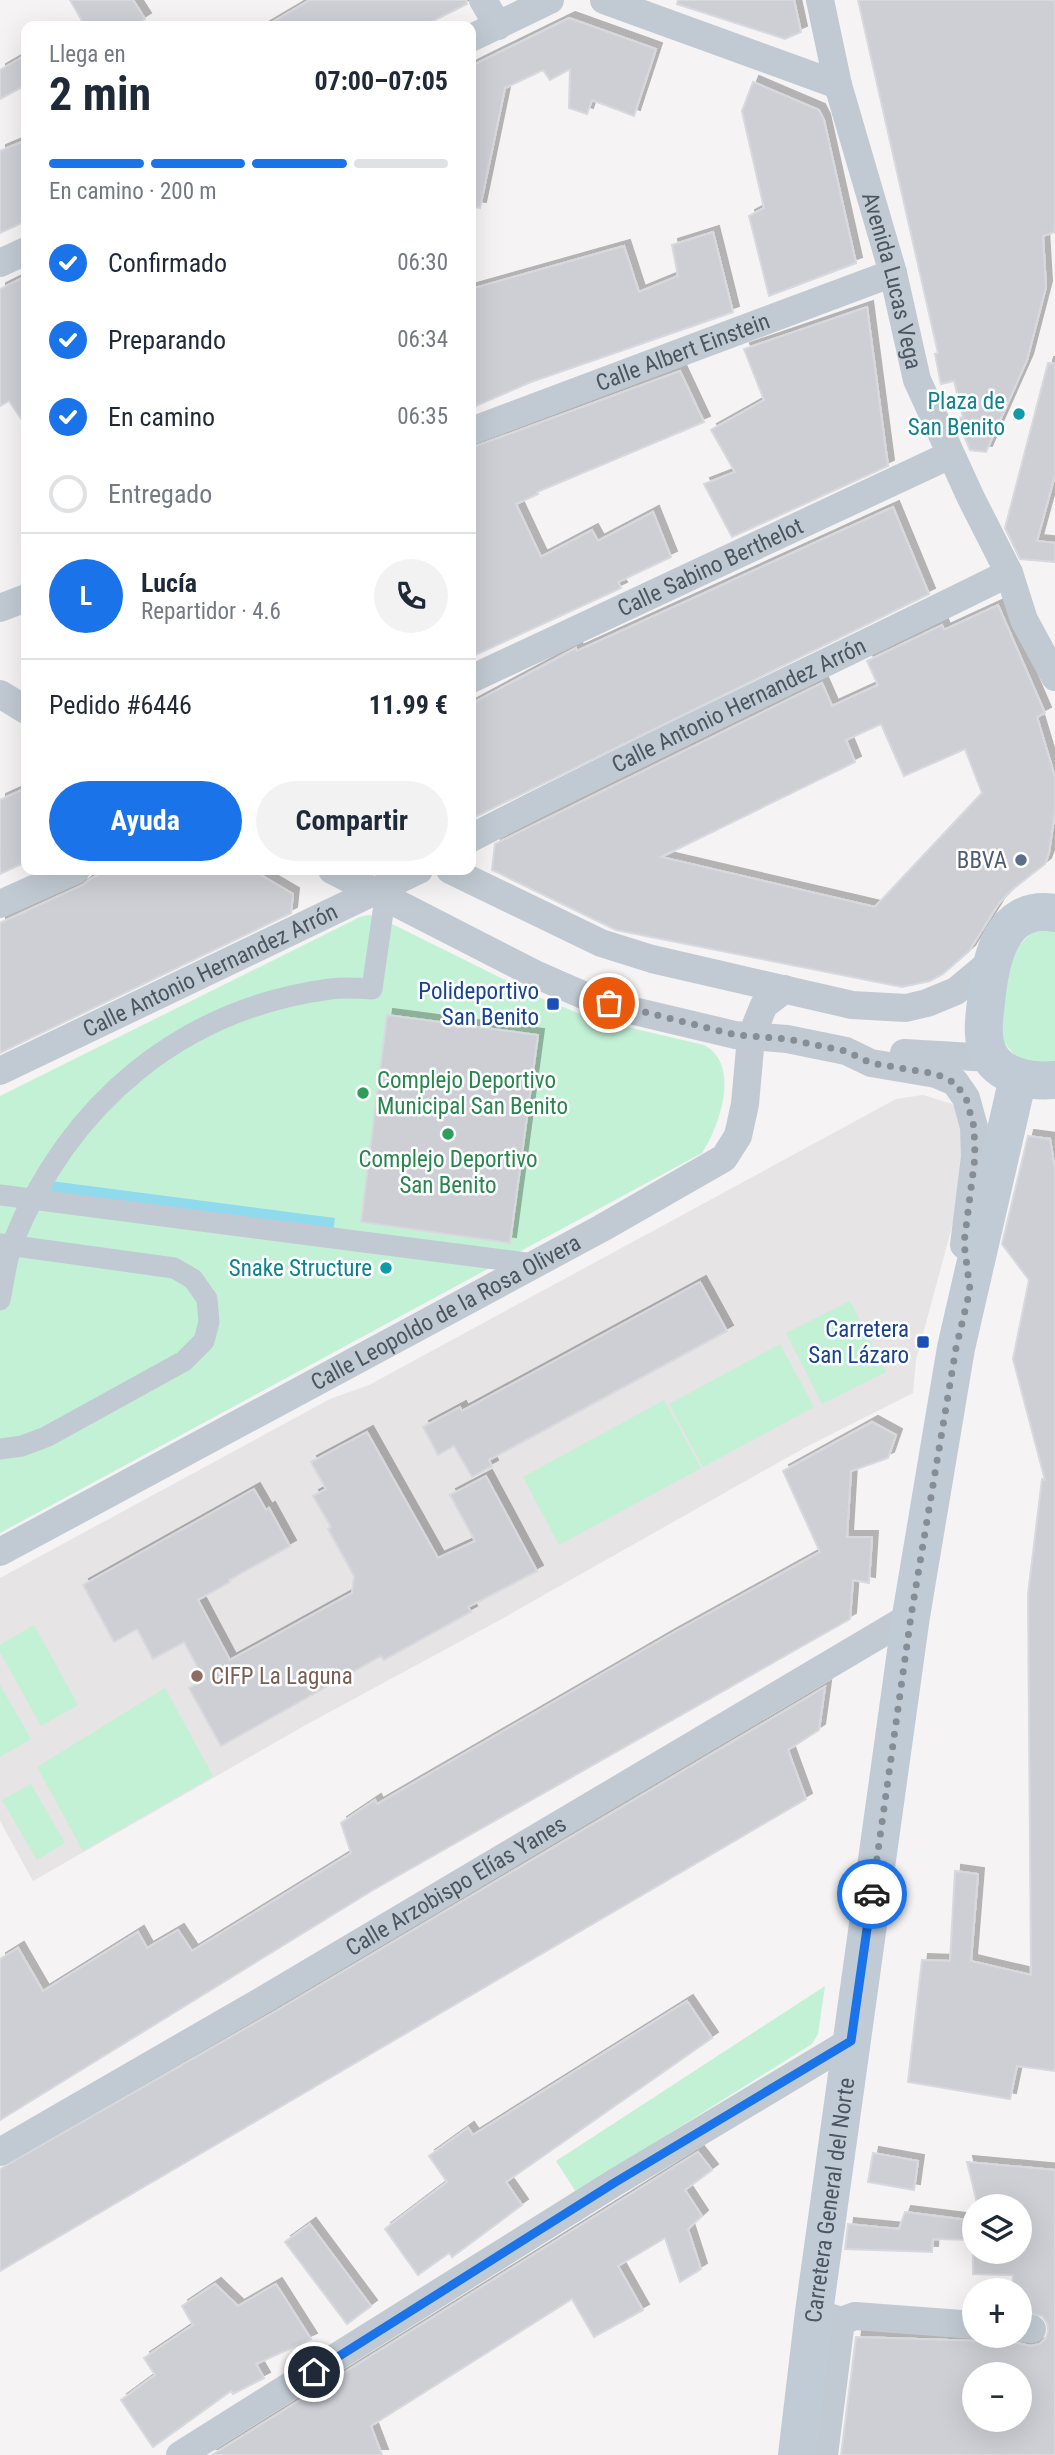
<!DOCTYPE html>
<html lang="es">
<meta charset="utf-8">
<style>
body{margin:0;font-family:"Roboto Condensed",sans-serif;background:#f2f2f3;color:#1f2937;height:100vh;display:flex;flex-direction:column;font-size:26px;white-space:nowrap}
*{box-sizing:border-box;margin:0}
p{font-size:23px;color:#747a83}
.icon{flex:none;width:38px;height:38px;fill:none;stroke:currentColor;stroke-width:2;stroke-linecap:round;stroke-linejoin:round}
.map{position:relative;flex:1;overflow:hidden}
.panel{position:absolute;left:21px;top:21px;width:455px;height:854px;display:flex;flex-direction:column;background:#fff;border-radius:14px;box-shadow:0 7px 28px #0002}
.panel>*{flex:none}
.fabs{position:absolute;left:962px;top:2194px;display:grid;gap:14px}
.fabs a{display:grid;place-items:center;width:70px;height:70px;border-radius:50%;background:#fff;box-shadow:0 7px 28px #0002;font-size:35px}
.pin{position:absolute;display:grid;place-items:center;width:60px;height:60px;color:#fff;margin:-30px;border:4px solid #fff;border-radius:50%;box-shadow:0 2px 7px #0007}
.courier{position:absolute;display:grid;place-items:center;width:70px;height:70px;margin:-35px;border:5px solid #1a73e8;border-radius:50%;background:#fff;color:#222;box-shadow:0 2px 9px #0007}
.headline em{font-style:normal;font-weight:700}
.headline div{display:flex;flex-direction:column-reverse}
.headline{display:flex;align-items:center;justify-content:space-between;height:119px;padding:0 28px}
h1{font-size:46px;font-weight:700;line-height:52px}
.bar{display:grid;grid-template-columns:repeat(4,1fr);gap:10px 7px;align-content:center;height:84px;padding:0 28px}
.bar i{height:9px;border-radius:5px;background:#e0e1e3}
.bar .active{background:#1a73e8}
.bar p{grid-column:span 4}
.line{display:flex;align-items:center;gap:18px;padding:0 28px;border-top:2px solid #e0e1e3}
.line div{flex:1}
.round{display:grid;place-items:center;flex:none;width:74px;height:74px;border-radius:37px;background:#f2f2f3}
ol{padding:0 28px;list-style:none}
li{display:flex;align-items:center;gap:21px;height:77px}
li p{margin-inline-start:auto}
li .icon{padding:7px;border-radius:50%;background:#1a73e8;color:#fff;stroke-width:4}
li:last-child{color:#747a83}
li i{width:38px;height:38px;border:4px solid #e0e1e3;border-radius:50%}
.action{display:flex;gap:14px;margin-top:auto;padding:14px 28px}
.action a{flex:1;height:80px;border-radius:42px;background:#1a73e8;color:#fff;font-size:28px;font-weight:700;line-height:80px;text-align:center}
.action a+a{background:#f2f2f3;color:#1f2937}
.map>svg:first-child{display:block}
.education{fill:#e6e4e5}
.green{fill:#c3f1d5}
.water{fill:#90daee}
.building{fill:#cdcfd5;stroke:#d7d9de;stroke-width:2;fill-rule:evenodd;filter:url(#shadow)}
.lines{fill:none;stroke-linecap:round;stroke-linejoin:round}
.pedestrian{stroke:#c1cad2;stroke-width:21}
.minor{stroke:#c1cad2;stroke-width:28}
.secondary{stroke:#c1cbd6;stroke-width:38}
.done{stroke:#868d94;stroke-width:7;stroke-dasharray:0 12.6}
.route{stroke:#1a73e8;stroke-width:9}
.culture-dot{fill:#0f9aa8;stroke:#fff;stroke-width:2.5}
.service-dot{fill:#5c6f8a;stroke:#fff;stroke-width:2.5}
.transit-dot{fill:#1a4fb4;stroke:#fff;stroke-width:2.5}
.leisure-dot{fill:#2e9e5b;stroke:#fff;stroke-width:2.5}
.education-dot{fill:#8d6e63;stroke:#fff;stroke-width:2.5}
.labels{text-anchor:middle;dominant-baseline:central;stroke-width:5;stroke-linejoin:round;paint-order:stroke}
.street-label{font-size:23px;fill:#4a5661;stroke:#fff}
.culture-label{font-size:23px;fill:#0d838f;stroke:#fff;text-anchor:end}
.service-label{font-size:23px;fill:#4e5e75;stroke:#fff;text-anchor:end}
.transit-label{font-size:23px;fill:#164399;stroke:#fff;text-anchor:end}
.leisure-label{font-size:23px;fill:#27864d;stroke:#fff;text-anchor:start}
.education-label{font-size:23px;fill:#785e54;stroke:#fff;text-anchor:start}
</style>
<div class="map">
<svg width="1055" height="2455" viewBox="0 0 1055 2455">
<defs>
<filter id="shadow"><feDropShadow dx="6" dy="-6" stdDeviation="0" flood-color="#0004"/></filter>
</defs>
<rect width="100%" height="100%" fill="#f5f3f3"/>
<path class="education" d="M 923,1095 L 952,1104 L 964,1116 L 964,1182 L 916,1360 L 913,1393 L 804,1448 L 498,1621 L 311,1722 L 33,1881 L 0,1821 L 0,1578 L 330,1399 L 369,1385 L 896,1099 Z"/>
<g class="green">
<path d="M 368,915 L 376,916 L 543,999 L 593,1019 L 704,1045 C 741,1064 720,1126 702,1153 L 0,1533 L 0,1096 L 360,917 Z"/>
<path d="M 1055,930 L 1055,1062 L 1033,1064 L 1016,1057 L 1004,1042 L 999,1022 L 1008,957 L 1032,932 Z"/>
<path d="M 850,1301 L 886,1372 L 822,1404 L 786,1333 Z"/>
<path d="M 780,1344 L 814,1407 L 703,1467 L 669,1404 Z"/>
<path d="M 664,1400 L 701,1468 L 559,1545 L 523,1477 Z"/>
<path d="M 34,1625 L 78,1705 L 41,1726 L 0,1652 L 0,1645 Z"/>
<path d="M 0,1685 L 31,1739 L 0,1757 Z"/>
<path d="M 165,1688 L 213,1776 L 83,1851 L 37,1767 Z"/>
<path d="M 31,1784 L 65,1843 L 37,1860 L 2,1800 Z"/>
<path d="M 825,1986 L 818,2034 L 812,2044 L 576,2192 L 556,2161 Z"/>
</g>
<path class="water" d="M 51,1181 L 335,1218 L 333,1231 L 48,1192 Z"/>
<g class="building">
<path d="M 70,0 L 133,0 L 145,19 L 133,26 L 85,26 Z"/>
<path d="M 310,0 L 466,0 L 467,4 L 423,26 L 266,26 Z"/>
<path d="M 678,0 L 794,0 L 801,32 L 785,39 L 677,4 Z"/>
<path d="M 858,0 L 1055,0 L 1055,232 L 1043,236 L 1046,287 L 1027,360 L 986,452 L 970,450 L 957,419 L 963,417 L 954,381 L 941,384 L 935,354 L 938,353 Z"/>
<path d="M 569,18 L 656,49 L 634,116 L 592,100 L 587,114 L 569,108 L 570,69 L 550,80 L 543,70 L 505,88 L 480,208 L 471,207 L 471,66 Z"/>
<path d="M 26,55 L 26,85 L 0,99 L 0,70 Z"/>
<path d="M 753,82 L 819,110 L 824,120 L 856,263 L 769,296 L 749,216 L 764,208 L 742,111 Z"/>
<path d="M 26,140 L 26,221 L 0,233 L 0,151 Z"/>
<path d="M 713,232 L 733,312 L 531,382 L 471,408 L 471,289 L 624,246 L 639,292 L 678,276 L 672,245 Z"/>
<path d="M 26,276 L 26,426 L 9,401 L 0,406 L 0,289 Z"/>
<path d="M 867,307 L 888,466 L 732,537 L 704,484 L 735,472 L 711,430 L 764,400 L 744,349 Z"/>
<path d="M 1048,363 L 1055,364 L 1055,475 L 1037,541 L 1055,543 L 1055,562 L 1020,559 L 1005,528 Z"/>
<path d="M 680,371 L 704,422 L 537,492 L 538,494 L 516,504 L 541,557 L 592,530 L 598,541 L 653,512 L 671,557 L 618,582 L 621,588 L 471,657 L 471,448 Z"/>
<path d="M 893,507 L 929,594 L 471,819 L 471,704 L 576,648 L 577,651 Z"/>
<path d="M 998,605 L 1045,713 L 1037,717 L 1055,777 L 1055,811 L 1049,853 L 1045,864 L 1013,889 L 999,903 L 969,951 L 943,974 L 930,981 L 902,987 L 616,930 L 492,870 L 495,844 L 822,683 L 832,706 L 878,685 L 867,661 L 942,625 L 944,630 ZM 881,724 L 904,776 L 965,749 L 982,793 L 875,907 L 661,857 L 855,762 L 846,740 Z"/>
<path d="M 26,788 L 26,862 L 0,874 L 0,800 Z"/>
<path d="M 108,870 L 252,870 L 293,894 L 291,913 L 0,1053 L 0,923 L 83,885 L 90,879 Z"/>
<path d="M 387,1015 L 538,1035 L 510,1243 L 361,1222 Z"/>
<path d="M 1028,1136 L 1050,1139 L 1055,1170 L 1055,2071 L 1017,2066 L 1010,2099 L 908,2082 L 922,1960 L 950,1961 L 955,1871 L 978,1874 L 971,1961 L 1031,1975 L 1028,1594 L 1042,1479 L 1045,1480 L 1013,1359 L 1029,1280 L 1002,1244 Z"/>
<path d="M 700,1282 L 727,1331 L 489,1460 L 492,1466 L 472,1477 L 454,1446 L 438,1455 L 423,1427 L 460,1407 L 462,1411 Z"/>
<path d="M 872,1422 L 896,1435 L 888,1458 L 851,1471 L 847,1537 L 872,1537 L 869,1583 L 853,1580 L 850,1619 L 373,1890 L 0,2120 L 0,1959 L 18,1948 L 43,1991 L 138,1932 L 147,1948 L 178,1930 L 192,1951 L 351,1853 L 341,1823 L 375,1800 L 377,1804 L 671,1634 L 820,1552 L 783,1471 Z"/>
<path d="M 367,1432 L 438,1558 L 475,1541 L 450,1495 L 486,1476 L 537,1571 L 468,1607 L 471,1612 L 384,1660 L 381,1656 L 221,1746 L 189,1688 L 205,1680 L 184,1642 L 153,1659 L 137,1629 L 114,1642 L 83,1585 L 254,1489 L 266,1510 L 269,1508 L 290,1546 L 229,1580 L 230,1582 L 198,1600 L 230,1660 L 352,1593 L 354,1576 L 328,1529 L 331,1527 L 313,1496 L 326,1489 L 311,1462 Z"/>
<path d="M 825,1687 L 819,1730 L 788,1750 L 806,1799 L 0,2271 L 0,2169 L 271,2014 Z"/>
<path d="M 687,2001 L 712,2038 L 506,2182 L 522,2205 L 452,2257 L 449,2253 L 418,2275 L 385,2229 L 447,2182 L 429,2156 L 468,2128 L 473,2135 Z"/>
<path d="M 698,2152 L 712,2170 L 685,2190 L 702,2216 L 688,2229 L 701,2269 L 680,2282 L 665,2238 L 618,2266 L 643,2310 L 594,2337 L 572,2299 L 371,2426 L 382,2455 L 212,2455 Z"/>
<path d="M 873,2153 L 918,2161 L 914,2190 L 868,2182 Z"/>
<path d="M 967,2162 L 1055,2170 L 1055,2455 L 841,2455 L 856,2337 L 1012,2342 L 1031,2346 L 1040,2344 L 1046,2338 L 1048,2331 L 1047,2323 L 1042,2316 L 1020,2312 L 1020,2291 L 1012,2291 L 1013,2275 L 973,2274 L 973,2252 L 1020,2252 L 1020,2207 L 978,2207 ZM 975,2375 L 1020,2375 L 1020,2420 L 975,2420 Z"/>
<path d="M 905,2212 L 975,2221 L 975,2240 L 933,2239 L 932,2252 L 845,2249 L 848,2224 L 899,2229 Z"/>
<path d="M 310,2224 L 371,2306 L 347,2324 L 285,2242 Z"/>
<path d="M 215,2284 L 238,2306 L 276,2284 L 311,2339 L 256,2364 L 264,2378 L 233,2394 L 231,2391 L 153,2447 L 121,2400 L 155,2375 L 144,2358 L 193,2325 L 182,2306 Z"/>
</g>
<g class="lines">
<g class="pedestrian">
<path d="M 0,1195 L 534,1264"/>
<path d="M 0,1244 L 174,1268 L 193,1279 L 207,1299 L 209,1322 L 204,1341 L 184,1361 L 46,1437 L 22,1446 L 0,1449"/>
<path d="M 0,1300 C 4,1281 6,1260 13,1242 C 69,1104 180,1009 330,989 C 343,987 358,988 372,989 L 385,898"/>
</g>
<g class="minor">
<path d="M 483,0 L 498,26"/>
<path d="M 604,0 L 838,85"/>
<path id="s1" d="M 820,0 L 838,85 L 893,273 L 917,380 L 971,498 L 1009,573 L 1024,620 L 1055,677"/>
<path d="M 471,38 L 550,0"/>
<path d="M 0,263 L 26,251"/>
<path id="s2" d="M 471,431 L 893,273"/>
<path d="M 0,608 L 26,598"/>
<path id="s3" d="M 471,679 L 950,455"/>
<path d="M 0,694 L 26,710"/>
<path id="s4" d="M 471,838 C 648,746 830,662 1009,573"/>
<path d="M 332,870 L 535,974 L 583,995 L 634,1011 L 735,1035 L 787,1039 L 846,1051 L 871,1063 L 936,1074 L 955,1082 L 966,1098 L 974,1127 L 975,1157 L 964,1245"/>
<path d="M 450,870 L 601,943 L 652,959 L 852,1005 L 906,1008 L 927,1003 L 956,991 L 992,961"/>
<path d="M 0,904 L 76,870"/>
<path d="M 904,1053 L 991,1058"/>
<path id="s5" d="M 0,1071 L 419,870"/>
<path id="s6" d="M 0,1552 L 602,1228 L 724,1158 L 738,1136 L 745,1104 L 751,1037 L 764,1005 L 785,989"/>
<path id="s7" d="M 0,2152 L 263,2000 L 911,1616"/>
<path d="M 814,2312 L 841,2321 L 855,2316 L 975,2325"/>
<path d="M 1020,2328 L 1032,2329"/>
<path d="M 180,2455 L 614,2183 L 851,2041"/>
<path d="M 824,2455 L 841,2321"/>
</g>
<g class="secondary">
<path d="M 1055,913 C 1000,904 990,961 986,1002 C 985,1012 983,1023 984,1034 C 985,1073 1023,1083 1055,1080"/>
<path id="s8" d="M 797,2455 L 814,2312 L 911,1616 L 956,1348 L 1018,1078"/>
</g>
</g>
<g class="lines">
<path class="done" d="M 609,1003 L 736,1035 L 787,1039 L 846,1051 L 871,1063 L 936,1074 L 955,1083 L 966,1098 L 974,1127 L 975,1157 L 964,1243 L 970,1290 L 956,1348 L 911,1616 L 872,1894"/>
<path class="route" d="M 314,2372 L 614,2183 L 851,2041 L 872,1894"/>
</g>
<g class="culture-dot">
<circle cx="1019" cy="414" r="7"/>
<circle cx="386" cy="1268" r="7"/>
</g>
<circle class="service-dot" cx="1021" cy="860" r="7"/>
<g class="transit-dot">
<rect x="546" y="997" width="14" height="14" rx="3.5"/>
<rect x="916" y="1335" width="14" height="14" rx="3.5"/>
</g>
<g class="leisure-dot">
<circle cx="363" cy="1093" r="7"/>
<circle cx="448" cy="1134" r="7"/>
</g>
<circle class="education-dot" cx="197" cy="1676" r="7"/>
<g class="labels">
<g class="street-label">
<text stroke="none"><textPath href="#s1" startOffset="290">Avenida Lucas Vega</textPath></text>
<text stroke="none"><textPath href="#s2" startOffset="226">Calle Albert Einstein</textPath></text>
<text stroke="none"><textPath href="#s3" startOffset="264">Calle Sabino Berthelot</textPath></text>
<text stroke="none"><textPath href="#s4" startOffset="299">Calle Antonio Hernandez Arrón</textPath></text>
<text stroke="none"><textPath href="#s5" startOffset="233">Calle Antonio Hernandez Arrón</textPath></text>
<text stroke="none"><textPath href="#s6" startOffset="506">Calle Leopoldo de la Rosa Olivera</textPath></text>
<text stroke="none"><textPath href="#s7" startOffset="528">Calle Arzobispo Elías Yanes</textPath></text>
<text stroke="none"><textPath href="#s8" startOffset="257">Carretera General del Norte</textPath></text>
</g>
<g class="culture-label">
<text x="1005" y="401">Plaza de<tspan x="1005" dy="26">San Benito</tspan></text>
<text x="372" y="1268">Snake Structure</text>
</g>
<g class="service-label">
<text x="1007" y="860">BBVA</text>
</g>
<g class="transit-label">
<text x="539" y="991">Polideportivo<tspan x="539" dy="26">San Benito</tspan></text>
<text x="909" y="1329">Carretera<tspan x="909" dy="26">San Lázaro</tspan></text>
</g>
<g class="leisure-label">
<text x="377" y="1080">Complejo Deportivo<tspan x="377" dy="26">Municipal San Benito</tspan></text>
<text x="448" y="1159" text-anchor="middle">Complejo Deportivo<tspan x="448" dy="26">San Benito</tspan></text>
</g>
<g class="education-label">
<text x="211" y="1676">CIFP La Laguna</text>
</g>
</g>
</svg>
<div class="fabs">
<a><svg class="icon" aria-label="layers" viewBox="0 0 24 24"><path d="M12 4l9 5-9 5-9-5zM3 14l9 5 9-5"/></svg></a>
<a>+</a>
<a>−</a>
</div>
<div class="pin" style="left:609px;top:1003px;background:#ea580c"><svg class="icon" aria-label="bag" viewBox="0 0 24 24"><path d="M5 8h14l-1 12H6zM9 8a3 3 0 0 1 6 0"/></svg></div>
<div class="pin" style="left:314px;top:2372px;background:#1f2937"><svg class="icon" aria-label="home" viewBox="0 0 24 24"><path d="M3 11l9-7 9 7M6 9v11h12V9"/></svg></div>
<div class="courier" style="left:872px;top:1894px"><svg class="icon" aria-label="car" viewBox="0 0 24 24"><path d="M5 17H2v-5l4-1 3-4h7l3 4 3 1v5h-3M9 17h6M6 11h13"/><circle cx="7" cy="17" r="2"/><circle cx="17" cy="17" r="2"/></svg></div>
<section class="panel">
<div class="headline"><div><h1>2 min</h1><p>Llega en</p></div><em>07:00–07:05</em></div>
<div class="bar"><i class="active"></i><i class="active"></i><i class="active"></i><i></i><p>En camino · 200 m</p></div>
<ol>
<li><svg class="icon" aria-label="check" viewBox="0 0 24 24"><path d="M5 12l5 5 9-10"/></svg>Confirmado<p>06:30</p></li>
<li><svg class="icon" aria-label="check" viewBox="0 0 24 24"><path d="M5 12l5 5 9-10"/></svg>Preparando<p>06:34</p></li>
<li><svg class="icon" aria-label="check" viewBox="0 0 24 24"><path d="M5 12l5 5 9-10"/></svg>En camino<p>06:35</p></li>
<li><i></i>Entregado</li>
</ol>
<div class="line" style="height:126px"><b class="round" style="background:#1a73e8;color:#fff">L</b><div><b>Lucía</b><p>Repartidor · 4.6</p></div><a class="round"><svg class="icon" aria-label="phone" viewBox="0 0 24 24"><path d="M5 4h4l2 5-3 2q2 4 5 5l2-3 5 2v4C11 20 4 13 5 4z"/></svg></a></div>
<div class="line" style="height:91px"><div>Pedido #6446</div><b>11.99 €</b></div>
<div class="action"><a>Ayuda</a><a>Compartir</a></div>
</section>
</div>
